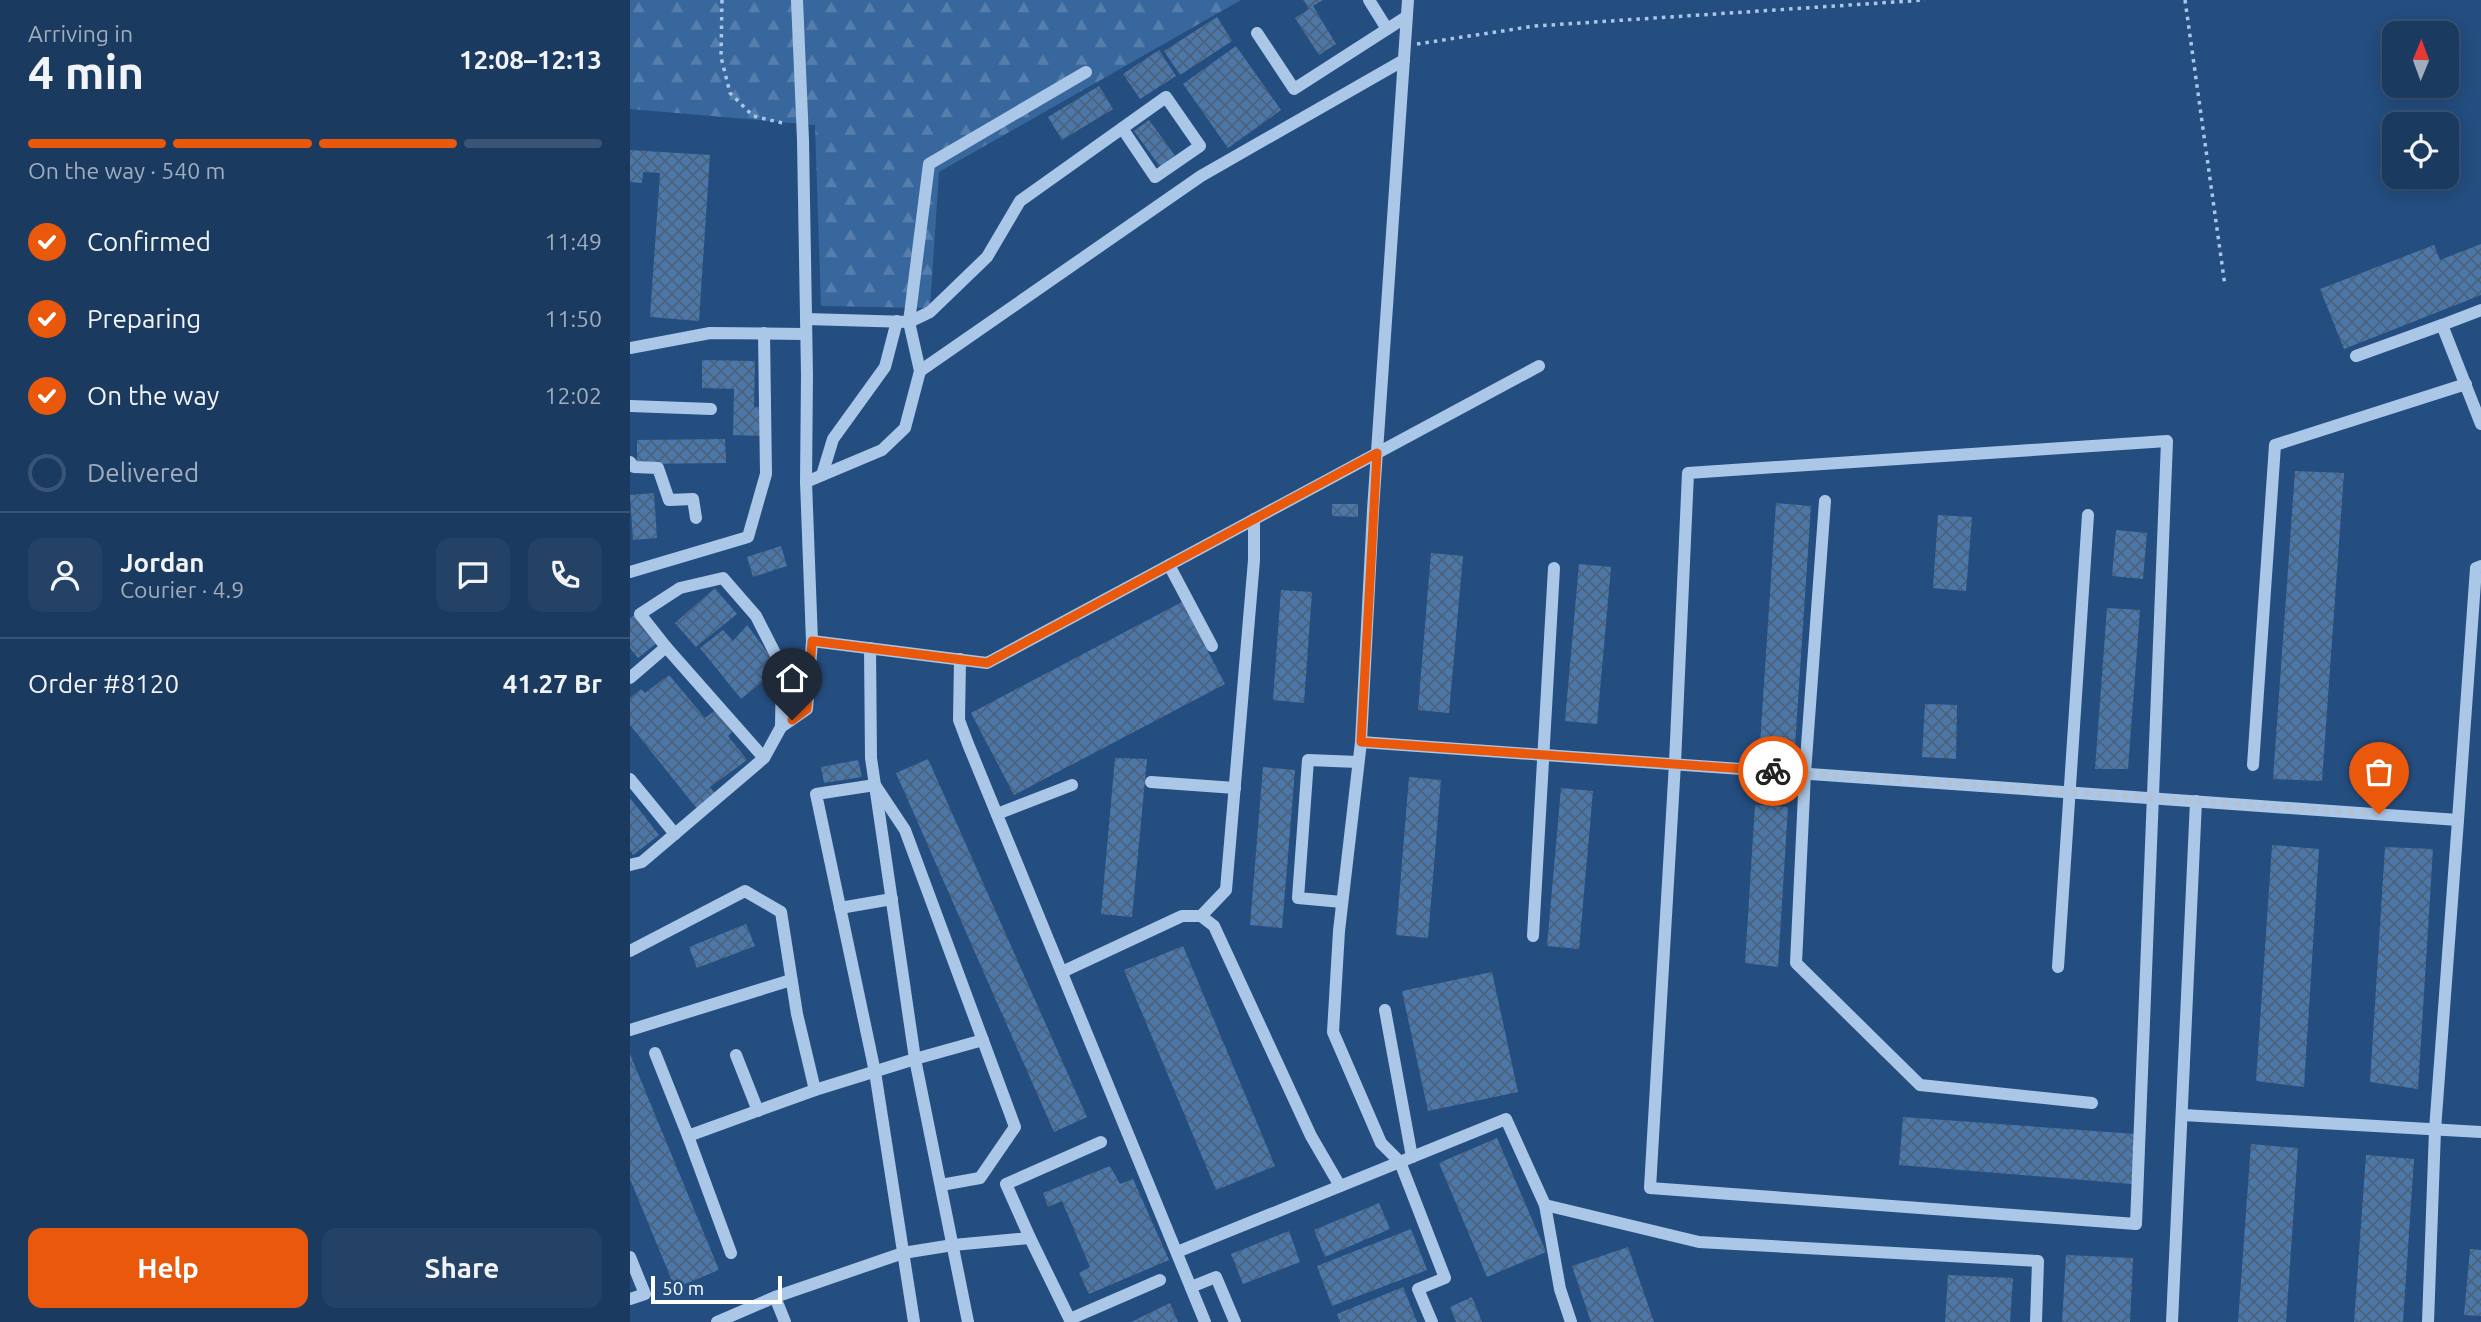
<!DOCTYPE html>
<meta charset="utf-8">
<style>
body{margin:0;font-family:Ubuntu,sans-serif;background:#244166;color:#f1f3f6;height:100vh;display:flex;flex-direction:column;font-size:26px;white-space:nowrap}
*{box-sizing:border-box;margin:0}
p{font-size:23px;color:#a0adbd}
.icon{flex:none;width:38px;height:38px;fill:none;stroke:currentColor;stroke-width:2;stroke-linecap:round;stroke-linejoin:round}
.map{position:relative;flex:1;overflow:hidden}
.panel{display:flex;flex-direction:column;background:#1b3a60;width:630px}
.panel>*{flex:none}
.needle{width:46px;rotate:1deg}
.fabs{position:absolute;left:1752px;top:21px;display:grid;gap:14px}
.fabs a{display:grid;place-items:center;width:77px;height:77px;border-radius:14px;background:#1b3a60;box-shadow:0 4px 18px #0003,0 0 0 2px #395475;font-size:35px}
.scale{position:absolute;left:21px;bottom:18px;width:131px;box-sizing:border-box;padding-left:7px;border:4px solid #fff;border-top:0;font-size:19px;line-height:24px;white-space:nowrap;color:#fff;-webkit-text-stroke:5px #244e80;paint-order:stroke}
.pin{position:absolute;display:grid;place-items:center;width:60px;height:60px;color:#fff;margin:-72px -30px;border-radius:50% 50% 50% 0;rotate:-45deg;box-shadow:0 0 7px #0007}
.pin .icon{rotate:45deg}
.courier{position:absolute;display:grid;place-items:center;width:70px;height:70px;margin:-35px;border:5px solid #ea580c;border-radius:50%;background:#fff;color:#222;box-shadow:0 2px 9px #0007}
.headline em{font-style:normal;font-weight:600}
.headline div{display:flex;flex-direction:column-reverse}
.headline{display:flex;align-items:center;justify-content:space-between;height:119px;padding:0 28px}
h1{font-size:46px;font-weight:600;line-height:52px}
.bar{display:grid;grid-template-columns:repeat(4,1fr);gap:10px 7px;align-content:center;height:84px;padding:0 28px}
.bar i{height:9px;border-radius:5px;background:#395475}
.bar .active{background:#ea580c}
.bar p{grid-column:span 4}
.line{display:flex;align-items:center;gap:18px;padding:0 28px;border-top:2px solid #395475}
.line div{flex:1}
.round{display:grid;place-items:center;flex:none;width:74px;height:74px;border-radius:14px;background:#244166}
ol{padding:0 28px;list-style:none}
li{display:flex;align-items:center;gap:21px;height:77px}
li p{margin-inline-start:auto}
li .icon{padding:7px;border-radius:50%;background:#ea580c;color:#fff;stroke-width:4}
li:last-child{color:#a0adbd}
li i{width:38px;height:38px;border:4px solid #395475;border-radius:50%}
.button{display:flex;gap:14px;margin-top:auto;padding:14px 28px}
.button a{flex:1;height:80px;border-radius:14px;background:#ea580c;color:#fff;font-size:28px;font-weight:600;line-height:80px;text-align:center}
.button a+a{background:#244166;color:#f1f3f6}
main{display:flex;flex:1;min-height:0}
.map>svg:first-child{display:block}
.forest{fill:url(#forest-firs)}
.building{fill:url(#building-cross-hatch)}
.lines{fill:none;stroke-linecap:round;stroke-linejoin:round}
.path{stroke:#abc7e7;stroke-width:3.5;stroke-dasharray:3.5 5;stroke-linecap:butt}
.minor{stroke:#abc7e7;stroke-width:12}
.done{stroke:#b2c1d3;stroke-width:7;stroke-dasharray:0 12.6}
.route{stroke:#ea580c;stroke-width:9}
</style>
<main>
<section class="panel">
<div class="headline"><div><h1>4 min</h1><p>Arriving in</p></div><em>12:08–12:13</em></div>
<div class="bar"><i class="active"></i><i class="active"></i><i class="active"></i><i></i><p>On the way · 540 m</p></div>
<ol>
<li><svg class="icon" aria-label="check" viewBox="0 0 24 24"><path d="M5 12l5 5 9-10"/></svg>Confirmed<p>11:49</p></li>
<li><svg class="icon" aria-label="check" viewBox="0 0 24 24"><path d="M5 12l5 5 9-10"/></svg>Preparing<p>11:50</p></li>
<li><svg class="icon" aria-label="check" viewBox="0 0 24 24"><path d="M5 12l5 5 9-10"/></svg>On the way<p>12:02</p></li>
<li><i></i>Delivered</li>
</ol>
<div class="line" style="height:126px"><a class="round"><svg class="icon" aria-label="person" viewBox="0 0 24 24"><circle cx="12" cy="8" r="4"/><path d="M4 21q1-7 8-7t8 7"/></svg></a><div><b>Jordan</b><p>Courier · 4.9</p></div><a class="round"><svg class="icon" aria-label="chat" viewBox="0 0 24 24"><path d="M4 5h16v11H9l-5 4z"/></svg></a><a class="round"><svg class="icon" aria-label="phone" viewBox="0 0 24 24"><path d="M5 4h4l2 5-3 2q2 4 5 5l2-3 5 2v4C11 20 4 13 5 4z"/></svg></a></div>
<div class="line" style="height:91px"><div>Order #8120</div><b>41.27 Br</b></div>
<div class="button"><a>Help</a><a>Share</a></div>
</section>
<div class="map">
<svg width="1851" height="1322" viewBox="0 0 1851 1322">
<defs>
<pattern id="forest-firs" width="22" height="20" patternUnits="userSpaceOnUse" patternTransform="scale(1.75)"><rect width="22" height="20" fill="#38679e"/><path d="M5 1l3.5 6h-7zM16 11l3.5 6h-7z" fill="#567ead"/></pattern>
<pattern id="building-cross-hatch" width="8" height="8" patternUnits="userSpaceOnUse" patternTransform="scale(1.75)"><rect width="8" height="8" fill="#4c77a9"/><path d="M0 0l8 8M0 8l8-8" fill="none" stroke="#4c627a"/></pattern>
</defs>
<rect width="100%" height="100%" fill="#244e80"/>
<path class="forest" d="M 0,0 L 611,0 L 309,172 L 300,308 L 191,306 L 185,125 L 0,109 Z"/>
<g class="building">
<path d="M 673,0 L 693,0 L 683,6 L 706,44 L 689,55 L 665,18 L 679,9 Z"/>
<path d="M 587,17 L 602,41 L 550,75 L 534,51 Z"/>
<path d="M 606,46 L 651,110 L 598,148 L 553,84 Z"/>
<path d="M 529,50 L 546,76 L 510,99 L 493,74 Z"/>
<path d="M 469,86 L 483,109 L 432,140 L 418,117 Z"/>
<path d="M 519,120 L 546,157 L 531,168 L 504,131 Z"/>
<path d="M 0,150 L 80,155 L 69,321 L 20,317 L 30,173 L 13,172 L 12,183 L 0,182 Z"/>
<path d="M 1851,244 L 1851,295 L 1714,349 L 1690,289 L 1804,245 L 1810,260 Z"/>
<path d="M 72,360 L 125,361 L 124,407 L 131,407 L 131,436 L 103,435 L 104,389 L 72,388 Z"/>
<path d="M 95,439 L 96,463 L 7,464 L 7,440 Z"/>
<path d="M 1665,471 L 1714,473 L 1692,781 L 1643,779 Z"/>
<path d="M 24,493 L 27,538 L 3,540 L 0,495 Z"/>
<path d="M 1146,503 L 1181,506 L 1165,746 L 1130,744 Z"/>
<path d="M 702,504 L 728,504 L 728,517 L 702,516 Z"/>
<path d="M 1308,515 L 1342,517 L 1336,591 L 1303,588 Z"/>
<path d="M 1486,530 L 1517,533 L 1513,579 L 1482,576 Z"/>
<path d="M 151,546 L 157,566 L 123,577 L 117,557 Z"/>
<path d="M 801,553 L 833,556 L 819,713 L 788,710 Z"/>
<path d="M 949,564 L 981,567 L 967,724 L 935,721 Z"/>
<path d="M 85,588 L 107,614 L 66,647 L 45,623 Z"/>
<path d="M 651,590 L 682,592 L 674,703 L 643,700 Z"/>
<path d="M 552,602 L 595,684 L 384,795 L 341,713 Z"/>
<path d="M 1477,608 L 1510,610 L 1498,769 L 1465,769 Z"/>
<path d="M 6,614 L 28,642 L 8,658 L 0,648 L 0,618 Z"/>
<path d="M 117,625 L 149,668 L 111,699 L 70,648 L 93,630 L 103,641 Z"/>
<path d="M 39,675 L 75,718 L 87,709 L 103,731 L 98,736 L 117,760 L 80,787 L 86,795 L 68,810 L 0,725 L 0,698 L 11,689 L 15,693 Z"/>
<path d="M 1295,704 L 1327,705 L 1326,759 L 1292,757 Z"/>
<path d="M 485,758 L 517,759 L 502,917 L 471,914 Z"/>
<path d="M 298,759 L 457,1117 L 424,1132 L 266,773 Z"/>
<path d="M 228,760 L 232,777 L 194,783 L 191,767 Z"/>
<path d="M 633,767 L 665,770 L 652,928 L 620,925 Z"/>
<path d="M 779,777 L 811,780 L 798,938 L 766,935 Z"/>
<path d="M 931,788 L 963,791 L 949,949 L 917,946 Z"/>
<path d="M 0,798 L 29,835 L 3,855 L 0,850 Z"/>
<path d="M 1125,805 L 1158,807 L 1148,967 L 1115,963 Z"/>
<path d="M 1642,845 L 1689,849 L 1674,1087 L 1626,1081 Z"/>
<path d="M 1755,847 L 1803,849 L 1788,1089 L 1740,1082 Z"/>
<path d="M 116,924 L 125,946 L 67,968 L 59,947 Z"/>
<path d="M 553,946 L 645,1166 L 586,1190 L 494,970 Z"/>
<path d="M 862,972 L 888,1092 L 798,1111 L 772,991 Z"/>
<path d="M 0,1054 L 89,1270 L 45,1288 L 0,1179 Z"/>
<path d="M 1273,1117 L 1506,1134 L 1502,1184 L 1269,1165 Z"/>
<path d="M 867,1138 L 916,1252 L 857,1277 L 809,1163 Z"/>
<path d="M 1621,1144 L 1668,1148 L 1656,1322 L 1608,1322 Z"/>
<path d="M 1736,1155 L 1784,1159 L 1773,1322 L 1724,1322 Z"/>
<path d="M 480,1166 L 490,1184 L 503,1179 L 539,1260 L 459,1294 L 449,1273 L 460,1267 L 432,1201 L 418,1207 L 413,1193 Z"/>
<path d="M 749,1203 L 760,1229 L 695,1257 L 684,1230 Z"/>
<path d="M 781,1229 L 797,1270 L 702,1306 L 687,1266 Z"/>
<path d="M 659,1231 L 670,1262 L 613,1284 L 601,1254 Z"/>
<path d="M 998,1247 L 1024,1322 L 961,1322 L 942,1266 Z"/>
<path d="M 1840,1249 L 1851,1250 L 1851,1316 L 1834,1315 Z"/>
<path d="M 1436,1255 L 1503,1258 L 1500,1322 L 1432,1322 Z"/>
<path d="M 1318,1275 L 1383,1278 L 1380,1322 L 1315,1322 Z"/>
<path d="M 773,1287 L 787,1322 L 710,1322 L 707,1314 Z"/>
<path d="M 842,1297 L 852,1322 L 826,1322 L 820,1307 Z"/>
<path d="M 540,1303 L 548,1322 L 501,1322 Z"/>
</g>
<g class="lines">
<g class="path">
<path d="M 92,0 L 91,57 L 100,93 L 123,116 L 157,124"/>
<path d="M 1555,0 L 1595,286"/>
<path d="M 787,44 L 905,26 L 1295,0"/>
</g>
<g class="minor">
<path d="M 739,0 L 757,29"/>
<path d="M 778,0 L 743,510 L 731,742 L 709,931 L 703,1032 L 751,1143 L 770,1162 L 815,1278 L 788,1289 L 802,1322"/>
<path d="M 627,33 L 664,89 L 776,17"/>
<path d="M 176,319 L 279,322 L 299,164 L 456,72"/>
<path d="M 1812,325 L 1851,310"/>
<path d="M 0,348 L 80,333 L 176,334"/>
<path d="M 1726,356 L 1812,325 L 1851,424"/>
<path d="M 290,371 L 571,176 L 774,60"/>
<path d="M 0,406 L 81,409"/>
<path d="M 1537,441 L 1506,1224 L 1020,1188 L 1045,763 L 1058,473 Z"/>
<path d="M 0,462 L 4,467 L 28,468 L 39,500 L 63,499 L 66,518"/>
<path d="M 192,475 L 203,439 L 255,367 L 267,321"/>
<path d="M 176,482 L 252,450 L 275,428 L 290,371 L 279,322 L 300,312 L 357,257 L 390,201 L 536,97 L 570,146 L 525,177 L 492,128"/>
<path d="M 1195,501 L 1175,773 L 1166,963 L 1290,1085 L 1462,1103"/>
<path d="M 539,565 L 582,646"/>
<path d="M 0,572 L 118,537 L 136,474 L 134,333"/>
<path d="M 182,641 L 357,663 L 909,366"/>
<path d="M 240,648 L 241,758 L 285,1059 L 353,1040"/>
<path d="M 330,659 L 329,720 L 338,744 L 575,1322"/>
<path d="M 0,678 L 36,647"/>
<path d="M 151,727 L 177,709 L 182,641 L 176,482 L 177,375 L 173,140 L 167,0"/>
<path d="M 731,742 L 1828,820 L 1846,568 L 1851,566"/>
<path d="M 1623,765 L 1645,445 L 1836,384"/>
<path d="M 0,779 L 45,834"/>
<path d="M 521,782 L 605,788"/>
<path d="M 367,814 L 442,785"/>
<path d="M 0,865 L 12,862 L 134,758 L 151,727 L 152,667 L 126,616 L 93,578 L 50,588 L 10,614 L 36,647 L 134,758"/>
<path d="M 712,902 L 668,898 L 678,760 L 728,762"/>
<path d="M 210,908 L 262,899"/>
<path d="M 571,916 L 596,890 L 624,560 L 624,519"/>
<path d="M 903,936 L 924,568"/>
<path d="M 0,951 L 115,891 L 151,912 L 167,1014 L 185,1090"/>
<path d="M 1428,967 L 1458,515"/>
<path d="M 432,972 L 552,916 L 571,916 L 584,926 L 681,1136 L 710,1186"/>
<path d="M 755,1010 L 782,1157"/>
<path d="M 0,1030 L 161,980"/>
<path d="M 25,1053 L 58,1136"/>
<path d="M 106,1055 L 128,1111"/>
<path d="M 1553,1115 L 1851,1132"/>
<path d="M 915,1205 L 1069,1242 L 1408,1261 L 1406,1322"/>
<path d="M 400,1238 L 376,1184 L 471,1142"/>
<path d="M 547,1252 L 876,1119 L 915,1205 L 930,1289 L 941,1322"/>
<path d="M 101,1253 L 58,1136 L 185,1090 L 285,1059 L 338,1322"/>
<path d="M 0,1257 L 15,1294 L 0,1299"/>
<path d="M 561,1287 L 586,1277 L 605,1322"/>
<path d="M 440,1319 L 530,1280"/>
<path d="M 87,1322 L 145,1297"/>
<path d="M 155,1322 L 145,1297 L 273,1253 L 323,1245 L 400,1238 L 441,1322"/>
<path d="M 284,1322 L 245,1072 L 186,794 L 245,785 L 275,830 L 385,1127 L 350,1178 L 311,1185"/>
<path d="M 1542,1322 L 1566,801"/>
<path d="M 1798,1322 L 1805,1130 L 1828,820"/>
</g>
</g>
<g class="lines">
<path class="done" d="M 1143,771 L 1749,814"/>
<path class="route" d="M 162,720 L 177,709 L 182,641 L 357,663 L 747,453 L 731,742 L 1143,771"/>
</g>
</svg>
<div class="fabs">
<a><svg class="needle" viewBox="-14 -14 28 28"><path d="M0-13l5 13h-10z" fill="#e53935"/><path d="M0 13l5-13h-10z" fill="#a0adbd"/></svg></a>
<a><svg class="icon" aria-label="locate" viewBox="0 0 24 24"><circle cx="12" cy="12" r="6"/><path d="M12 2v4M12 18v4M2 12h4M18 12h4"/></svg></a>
</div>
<div class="scale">50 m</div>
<div class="pin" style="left:1749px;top:814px;background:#ea580c"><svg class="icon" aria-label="bag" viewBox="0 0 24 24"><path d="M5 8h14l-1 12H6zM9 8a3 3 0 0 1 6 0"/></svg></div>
<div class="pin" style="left:162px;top:720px;background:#1f2937"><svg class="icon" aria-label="home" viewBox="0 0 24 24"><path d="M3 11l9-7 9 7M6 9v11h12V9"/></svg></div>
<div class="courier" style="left:1143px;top:771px"><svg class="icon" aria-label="bike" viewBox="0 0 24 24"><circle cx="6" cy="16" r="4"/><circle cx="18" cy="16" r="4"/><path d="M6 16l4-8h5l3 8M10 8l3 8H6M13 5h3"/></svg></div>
</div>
</main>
